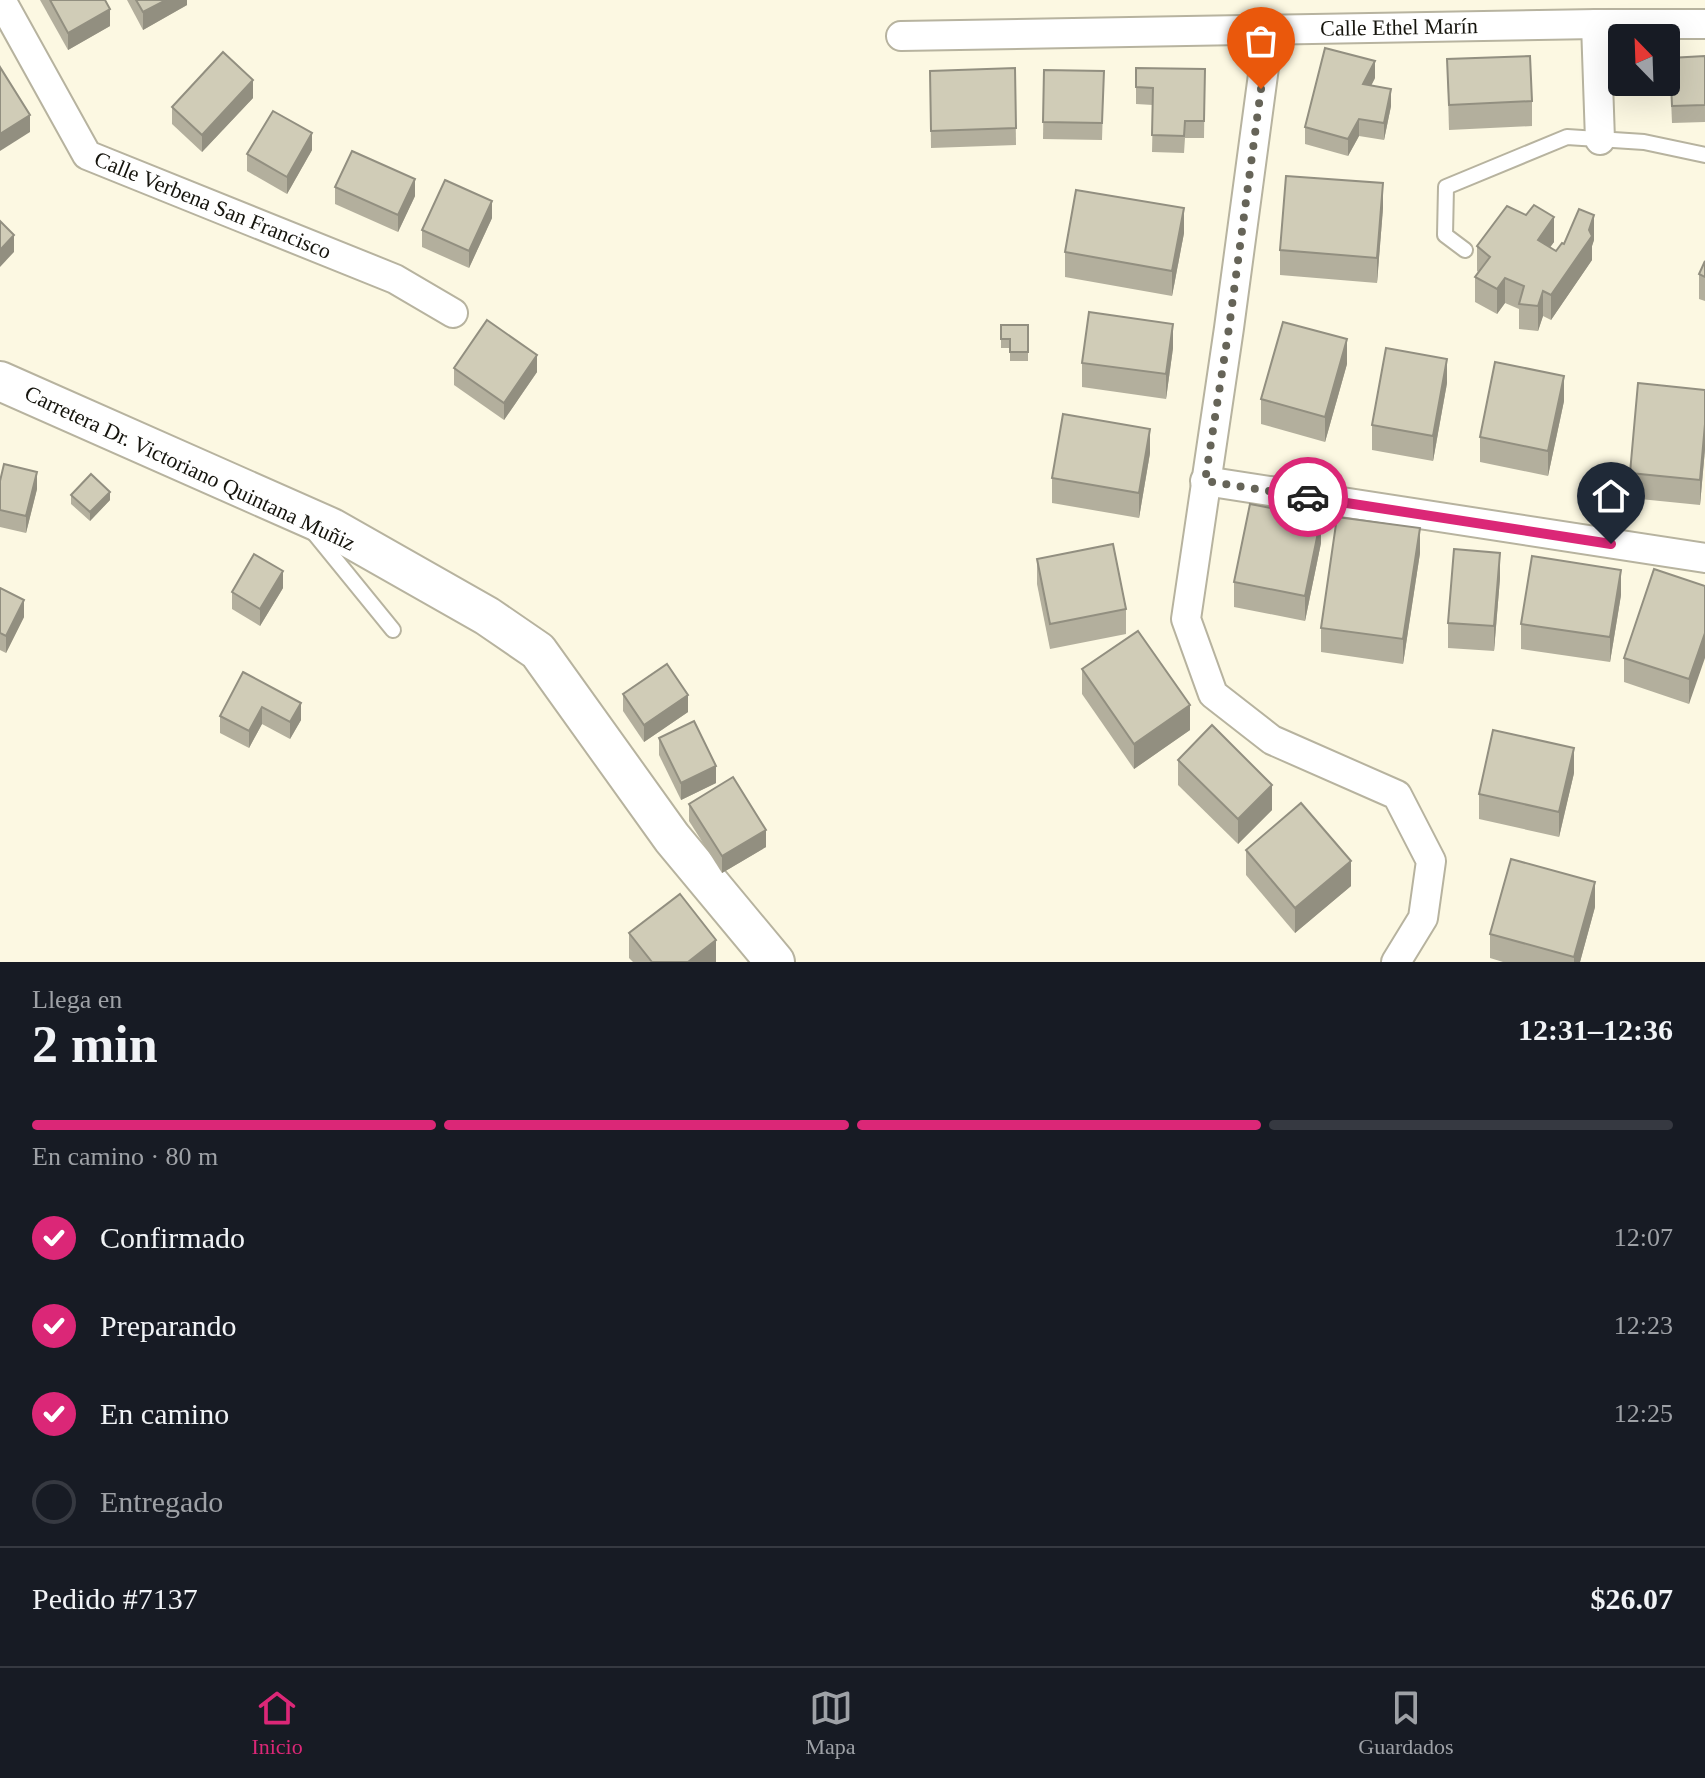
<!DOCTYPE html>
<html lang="es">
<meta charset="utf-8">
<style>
body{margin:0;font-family:"Times New Roman",serif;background:#20242c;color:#f1f3f6;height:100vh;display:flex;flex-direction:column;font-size:30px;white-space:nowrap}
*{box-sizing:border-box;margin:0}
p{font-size:26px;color:#9ea1a6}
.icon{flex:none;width:44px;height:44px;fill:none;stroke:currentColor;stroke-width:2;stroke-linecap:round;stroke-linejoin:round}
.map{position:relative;height:962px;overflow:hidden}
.details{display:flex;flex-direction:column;background:#171b24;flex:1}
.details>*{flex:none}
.needle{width:52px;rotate:337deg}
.fabs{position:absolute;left:1608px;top:24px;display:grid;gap:16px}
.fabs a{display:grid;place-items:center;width:72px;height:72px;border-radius:8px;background:#171b24;box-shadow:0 8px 32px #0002;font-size:40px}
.pin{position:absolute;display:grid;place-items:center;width:68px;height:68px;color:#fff;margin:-82px -34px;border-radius:50% 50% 50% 0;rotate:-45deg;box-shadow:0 0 8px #0007}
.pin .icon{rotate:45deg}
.courier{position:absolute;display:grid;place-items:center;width:80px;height:80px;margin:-40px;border:6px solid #db2777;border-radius:50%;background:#fff;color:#222;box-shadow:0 2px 10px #0007}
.head em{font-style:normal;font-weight:800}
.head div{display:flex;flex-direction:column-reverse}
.head{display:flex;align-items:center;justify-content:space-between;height:136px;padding:0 32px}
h1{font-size:52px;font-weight:800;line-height:60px}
.bar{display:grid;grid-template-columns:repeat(4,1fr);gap:12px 8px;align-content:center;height:96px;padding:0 32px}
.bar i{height:10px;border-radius:6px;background:#363941}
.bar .current{background:#db2777}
.bar p{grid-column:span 4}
.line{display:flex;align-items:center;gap:20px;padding:0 32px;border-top:2px solid #363941}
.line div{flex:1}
ol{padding:0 32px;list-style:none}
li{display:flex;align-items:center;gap:24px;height:88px}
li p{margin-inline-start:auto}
li .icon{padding:8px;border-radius:50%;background:#db2777;color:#fff;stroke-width:4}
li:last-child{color:#9ea1a6}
li i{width:44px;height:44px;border:4px solid #363941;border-radius:50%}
.tab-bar{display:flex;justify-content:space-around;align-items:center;height:112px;border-top:2px solid #363941;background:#171b24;font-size:22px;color:#9ea1a6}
.tab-bar a{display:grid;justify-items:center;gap:4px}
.tab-bar .current{color:#db2777}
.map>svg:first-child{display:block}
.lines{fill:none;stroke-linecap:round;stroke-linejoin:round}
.lane-casing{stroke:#b7b39f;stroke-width:18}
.street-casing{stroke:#b7b39f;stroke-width:32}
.secondary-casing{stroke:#b7b39f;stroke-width:42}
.lane{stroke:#fff;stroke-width:14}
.street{stroke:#fff;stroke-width:28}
.secondary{stroke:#fff;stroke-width:38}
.wall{fill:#b3af9d}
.shaded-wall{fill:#928f80}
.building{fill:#d0ccb7;stroke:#928f80;stroke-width:2}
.done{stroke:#666458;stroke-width:8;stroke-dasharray:0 14.4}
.route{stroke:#db2777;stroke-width:10}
.labels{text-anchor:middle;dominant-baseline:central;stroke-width:7;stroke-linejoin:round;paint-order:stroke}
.street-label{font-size:22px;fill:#15140d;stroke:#fff}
</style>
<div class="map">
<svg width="1705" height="962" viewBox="0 0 1705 962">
<rect width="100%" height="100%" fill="#fcf8e2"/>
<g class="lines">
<defs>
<g id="lane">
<path d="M 1465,250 L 1445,235 L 1446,187 L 1567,137 L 1644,142 L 1705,155"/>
<path d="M 314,533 L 393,630"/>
</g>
<g id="street">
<path d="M 1,0 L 87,155 L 395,279 L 453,313"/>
<path d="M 1596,24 L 1600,140"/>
<path d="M 1269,30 L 1229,328 L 1186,619 L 1213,694 L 1272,740 L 1397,795 L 1431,861 L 1423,918 L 1396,962"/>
<path d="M 901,36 L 1596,24 L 1705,24"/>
<path d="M 1205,481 L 1705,558"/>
</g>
<path id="secondary" d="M 0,381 L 332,528 L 487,616 L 538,651 L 672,838 L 775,962"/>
</defs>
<use href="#lane" class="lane-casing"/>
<use href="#street" class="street-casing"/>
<use href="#secondary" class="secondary-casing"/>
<use href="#lane" class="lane"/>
<use href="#street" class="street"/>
<use href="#secondary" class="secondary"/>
</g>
<g class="wall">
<path d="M 40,0 L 105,0 L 110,26 L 68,50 Z"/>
<path d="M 127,0 L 187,0 L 187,5 L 143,30 Z"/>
<path d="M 1705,56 L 1705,122 L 1672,123 L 1670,75 Z"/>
<path d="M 1447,59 L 1532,101 L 1532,126 L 1449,130 Z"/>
<path d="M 1015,68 L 1016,145 L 931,148 L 930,71 Z"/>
<path d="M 1136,68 L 1205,69 L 1204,138 L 1185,138 L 1184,153 L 1152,152 L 1153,105 L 1136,104 Z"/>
<path d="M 1044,70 L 1104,71 L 1102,140 L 1043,139 Z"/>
<path d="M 1375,78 L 1371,86 L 1391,106 L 1384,140 L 1359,136 L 1348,156 L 1305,144 L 1305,127 Z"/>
<path d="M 253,98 L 202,152 L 172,124 L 172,107 Z"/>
<path d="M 312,150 L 287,194 L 247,171 L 247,154 Z"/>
<path d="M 335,187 L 415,196 L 398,232 L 335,204 Z"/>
<path d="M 1383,208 L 1377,283 L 1280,275 L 1280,250 Z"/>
<path d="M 492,218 L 469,268 L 422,247 L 422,230 Z"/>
<path d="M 1184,233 L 1172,296 L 1065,277 L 1065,252 Z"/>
<path d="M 1594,240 L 1592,246 L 1592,260 L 1551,320 L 1543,316 L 1538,331 L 1519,329 L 1519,309 L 1505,303 L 1497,314 L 1475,302 L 1475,277 L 1478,272 L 1477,271 L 1477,246 L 1554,242 L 1550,247 L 1556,251 L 1564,244 Z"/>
<path d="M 1705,261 L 1705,301 L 1699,299 L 1699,274 Z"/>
<path d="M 1001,325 L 1028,325 L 1028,361 L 1010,361 L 1010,348 L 1001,348 Z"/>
<path d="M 1173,348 L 1166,399 L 1082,387 L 1082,363 Z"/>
<path d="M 1347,364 L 1325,442 L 1261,424 L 1261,399 Z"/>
<path d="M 454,368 L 537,372 L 504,420 L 454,385 Z"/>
<path d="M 1447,383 L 1433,461 L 1372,450 L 1372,425 Z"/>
<path d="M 1705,390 L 1705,449 L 1700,505 L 1630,498 L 1630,473 Z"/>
<path d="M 1564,401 L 1548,476 L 1480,462 L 1480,437 Z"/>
<path d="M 1150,453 L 1139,518 L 1052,503 L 1052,478 Z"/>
<path d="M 0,481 L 37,489 L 26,533 L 0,527 Z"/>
<path d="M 71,495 L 110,500 L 90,521 L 71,504 Z"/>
<path d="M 1321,543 L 1305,621 L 1234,607 L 1234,582 Z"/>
<path d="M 1420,553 L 1403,664 L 1321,652 L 1321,628 Z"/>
<path d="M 1037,559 L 1126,609 L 1126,634 L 1050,649 L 1037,584 Z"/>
<path d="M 1500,578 L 1494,651 L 1448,648 L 1448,623 Z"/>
<path d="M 1705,586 L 1689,704 L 1624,682 L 1624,658 Z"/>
<path d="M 0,588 L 24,617 L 6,653 L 0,650 Z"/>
<path d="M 283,588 L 260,626 L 232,609 L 232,592 Z"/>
<path d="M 1621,595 L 1610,662 L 1521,649 L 1521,624 Z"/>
<path d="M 1082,669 L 1190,730 L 1134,769 L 1082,694 Z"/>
<path d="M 243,672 L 301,720 L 290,739 L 262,724 L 249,748 L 220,733 L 220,716 Z"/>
<path d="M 623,694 L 688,712 L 644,742 L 623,711 Z"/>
<path d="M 659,738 L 716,783 L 681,800 L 659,755 Z"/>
<path d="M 1178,760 L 1272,810 L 1238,844 L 1178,785 Z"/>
<path d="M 1574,773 L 1559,837 L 1479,819 L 1479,794 Z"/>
<path d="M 689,804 L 766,847 L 722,873 L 689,821 Z"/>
<path d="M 1246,850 L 1351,886 L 1295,933 L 1246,875 Z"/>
<path d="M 1595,907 L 1580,962 L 1503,962 L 1490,958 L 1490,934 Z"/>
<path d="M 629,933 L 716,962 L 633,962 L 629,958 Z"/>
</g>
<g class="shaded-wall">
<path d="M 166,0 L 187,0 L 187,5 L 143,30 L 143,12 Z"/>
<path d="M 110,9 L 110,26 L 68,50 L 68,33 Z"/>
<path d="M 1375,61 L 1375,78 L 1363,101 L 1363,84 Z"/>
<path d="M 253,80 L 253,98 L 202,152 L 202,135 Z"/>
<path d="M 1391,89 L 1391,106 L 1384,140 L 1384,123 Z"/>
<path d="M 30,115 L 30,132 L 0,151 L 0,134 Z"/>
<path d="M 1359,119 L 1359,136 L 1348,156 L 1348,139 Z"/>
<path d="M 312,133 L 312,150 L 287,194 L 287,177 Z"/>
<path d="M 415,179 L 415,196 L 398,232 L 398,215 Z"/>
<path d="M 1383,183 L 1383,208 L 1377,283 L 1377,258 Z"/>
<path d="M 492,201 L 492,218 L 469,268 L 469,251 Z"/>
<path d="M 1184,208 L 1184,233 L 1172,296 L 1172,271 Z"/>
<path d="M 1594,215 L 1594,240 L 1592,246 L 1592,260 L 1551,320 L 1551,295 L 1589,230 Z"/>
<path d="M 1554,217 L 1554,242 L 1538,264 L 1538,240 Z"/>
<path d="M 14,235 L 14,252 L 0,267 L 0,250 Z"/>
<path d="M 1505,278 L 1505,303 L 1497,314 L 1497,289 Z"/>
<path d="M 1543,291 L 1543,316 L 1538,331 L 1538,306 Z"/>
<path d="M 1173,324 L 1173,348 L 1166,399 L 1166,374 Z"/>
<path d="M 1347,339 L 1347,364 L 1325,442 L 1325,417 Z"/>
<path d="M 537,355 L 537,372 L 504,420 L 504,403 Z"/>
<path d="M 1447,359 L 1447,383 L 1433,461 L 1433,436 Z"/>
<path d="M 1564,376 L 1564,401 L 1548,476 L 1548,451 Z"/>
<path d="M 1705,424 L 1705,449 L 1700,505 L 1700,480 Z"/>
<path d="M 1150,429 L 1150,453 L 1139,518 L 1139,493 Z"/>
<path d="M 37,472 L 37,489 L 26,533 L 26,516 Z"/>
<path d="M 110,492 L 110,500 L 90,521 L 90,512 Z"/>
<path d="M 1321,518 L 1321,543 L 1305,621 L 1305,596 Z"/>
<path d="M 1420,528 L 1420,553 L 1403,664 L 1403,639 Z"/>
<path d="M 1500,553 L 1500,578 L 1494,651 L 1494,626 Z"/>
<path d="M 1621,570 L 1621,595 L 1610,662 L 1610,637 Z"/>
<path d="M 283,571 L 283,588 L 260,626 L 260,609 Z"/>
<path d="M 24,600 L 24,617 L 6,653 L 6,636 Z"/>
<path d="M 1705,633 L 1705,658 L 1689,704 L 1689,679 Z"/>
<path d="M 688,695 L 688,712 L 644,742 L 644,725 Z"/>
<path d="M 301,703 L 301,720 L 290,739 L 290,722 Z"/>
<path d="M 1190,705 L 1190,730 L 1134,769 L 1134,744 Z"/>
<path d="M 262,707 L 262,724 L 249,748 L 249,731 Z"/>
<path d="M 1574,748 L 1574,773 L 1559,837 L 1559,812 Z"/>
<path d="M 716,766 L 716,783 L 681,800 L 681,783 Z"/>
<path d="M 1272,785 L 1272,810 L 1238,844 L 1238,819 Z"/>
<path d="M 766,830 L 766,847 L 722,873 L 722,856 Z"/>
<path d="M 1351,861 L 1351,886 L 1295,933 L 1295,908 Z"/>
<path d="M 1595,882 L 1595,907 L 1580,962 L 1574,962 L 1574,957 Z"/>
<path d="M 716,940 L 716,962 L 688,962 Z"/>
</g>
<g class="building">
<path d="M 50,0 L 105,0 L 110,9 L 68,33 Z"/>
<path d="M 136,0 L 166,0 L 143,12 Z"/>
<path d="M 1325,48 L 1375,61 L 1363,84 L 1391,89 L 1384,123 L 1359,119 L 1348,139 L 1305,127 Z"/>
<path d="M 223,52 L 253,80 L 202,135 L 172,107 Z"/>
<path d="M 1530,56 L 1532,101 L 1449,105 L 1447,59 Z"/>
<path d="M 1705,56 L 1705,105 L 1672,106 L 1670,58 Z"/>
<path d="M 0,67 L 30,115 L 0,134 Z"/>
<path d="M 1015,68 L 1016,128 L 931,131 L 930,71 Z"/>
<path d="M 1136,68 L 1205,69 L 1204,121 L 1185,121 L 1184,136 L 1152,135 L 1153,88 L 1136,87 Z"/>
<path d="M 1044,70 L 1104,71 L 1102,123 L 1043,122 Z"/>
<path d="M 273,111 L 312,133 L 287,177 L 247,154 Z"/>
<path d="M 352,151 L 415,179 L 398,215 L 335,187 Z"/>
<path d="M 1286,176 L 1383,183 L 1377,258 L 1280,250 Z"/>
<path d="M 445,180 L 492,201 L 469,251 L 422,230 Z"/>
<path d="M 1076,190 L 1184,208 L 1172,271 L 1065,252 Z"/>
<path d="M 1534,205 L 1554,217 L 1538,240 L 1556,251 L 1562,243 L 1564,244 L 1579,209 L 1594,215 L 1589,230 L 1592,236 L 1551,295 L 1543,291 L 1538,306 L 1519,304 L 1524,286 L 1505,278 L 1497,289 L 1475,277 L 1490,257 L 1477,246 L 1507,206 L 1526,215 Z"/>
<path d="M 0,221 L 14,235 L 0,250 Z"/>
<path d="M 1705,261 L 1705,277 L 1699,274 Z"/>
<path d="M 1089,312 L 1173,324 L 1166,374 L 1082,363 Z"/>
<path d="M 487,320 L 537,355 L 504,403 L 454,368 Z"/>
<path d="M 1283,322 L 1347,339 L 1325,417 L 1261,399 Z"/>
<path d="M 1001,325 L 1028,325 L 1028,352 L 1010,352 L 1010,339 L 1001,339 Z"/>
<path d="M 1386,348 L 1447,359 L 1433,436 L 1372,425 Z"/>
<path d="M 1495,362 L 1564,376 L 1548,451 L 1480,437 Z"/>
<path d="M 1638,383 L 1705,390 L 1705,424 L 1700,480 L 1630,473 Z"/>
<path d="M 1063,414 L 1150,429 L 1139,493 L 1052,478 Z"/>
<path d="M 4,464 L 37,472 L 26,516 L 0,510 L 0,481 Z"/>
<path d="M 91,474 L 110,492 L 90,512 L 71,495 Z"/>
<path d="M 1250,504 L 1321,518 L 1305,596 L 1234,582 Z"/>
<path d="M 1337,517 L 1420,528 L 1403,639 L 1321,628 Z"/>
<path d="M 1113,544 L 1126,609 L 1050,624 L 1037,559 Z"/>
<path d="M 1454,549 L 1500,553 L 1494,626 L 1448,623 Z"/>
<path d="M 254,554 L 283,571 L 260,609 L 232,592 Z"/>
<path d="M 1532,556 L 1621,570 L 1610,637 L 1521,624 Z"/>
<path d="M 1654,569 L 1705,586 L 1705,633 L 1689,679 L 1624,658 Z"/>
<path d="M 0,588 L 24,600 L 6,636 L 0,633 Z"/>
<path d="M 1138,631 L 1190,705 L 1134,744 L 1082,669 Z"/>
<path d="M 667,664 L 688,695 L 644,725 L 623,694 Z"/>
<path d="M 243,672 L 301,703 L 290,722 L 262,707 L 249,731 L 220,716 Z"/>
<path d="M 694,721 L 716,766 L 681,783 L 659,738 Z"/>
<path d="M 1212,725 L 1272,785 L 1238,819 L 1178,760 Z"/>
<path d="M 1493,730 L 1574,748 L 1559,812 L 1479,794 Z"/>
<path d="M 733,777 L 766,830 L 722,856 L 689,804 Z"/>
<path d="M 1301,803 L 1351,861 L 1295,908 L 1246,850 Z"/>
<path d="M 1511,859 L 1595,882 L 1574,957 L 1490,934 Z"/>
<path d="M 680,894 L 716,940 L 688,962 L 652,962 L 629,933 Z"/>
</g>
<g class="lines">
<path class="done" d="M 1261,89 L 1229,328 L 1205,481 L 1308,497"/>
<path class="route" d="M 1308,497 L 1611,544"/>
</g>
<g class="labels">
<g class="street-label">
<text transform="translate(1399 27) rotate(-1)">Calle Ethel Marín</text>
<text transform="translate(213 205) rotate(22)">Calle Verbena San Francisco</text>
<text transform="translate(190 468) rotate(25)">Carretera Dr. Victoriano Quintana Muñiz</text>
</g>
</g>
</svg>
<div class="fabs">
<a><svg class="needle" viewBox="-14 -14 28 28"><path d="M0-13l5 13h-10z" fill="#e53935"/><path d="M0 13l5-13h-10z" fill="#9ea1a6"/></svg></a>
</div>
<div class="pin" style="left:1261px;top:89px;background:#ea580c"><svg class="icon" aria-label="bag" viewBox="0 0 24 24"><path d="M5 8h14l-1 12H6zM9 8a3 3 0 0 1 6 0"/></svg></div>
<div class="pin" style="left:1611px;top:544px;background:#1f2937"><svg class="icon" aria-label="home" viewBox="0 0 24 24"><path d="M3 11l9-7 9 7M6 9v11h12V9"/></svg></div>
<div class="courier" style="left:1308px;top:497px"><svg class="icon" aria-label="car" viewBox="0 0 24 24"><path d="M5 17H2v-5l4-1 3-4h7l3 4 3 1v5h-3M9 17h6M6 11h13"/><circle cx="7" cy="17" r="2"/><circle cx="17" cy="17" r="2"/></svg></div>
</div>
<section class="details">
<div class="head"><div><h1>2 min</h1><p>Llega en</p></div><em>12:31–12:36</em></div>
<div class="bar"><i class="current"></i><i class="current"></i><i class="current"></i><i></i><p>En camino · 80 m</p></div>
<ol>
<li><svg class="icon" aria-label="check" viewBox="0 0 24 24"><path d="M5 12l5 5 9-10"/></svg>Confirmado<p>12:07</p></li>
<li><svg class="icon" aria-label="check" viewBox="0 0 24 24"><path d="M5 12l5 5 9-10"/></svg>Preparando<p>12:23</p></li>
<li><svg class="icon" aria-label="check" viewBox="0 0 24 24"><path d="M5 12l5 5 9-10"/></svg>En camino<p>12:25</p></li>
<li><i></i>Entregado</li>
</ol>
<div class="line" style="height:104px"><div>Pedido #7137</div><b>$26.07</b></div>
</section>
<nav class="tab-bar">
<a class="current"><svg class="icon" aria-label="home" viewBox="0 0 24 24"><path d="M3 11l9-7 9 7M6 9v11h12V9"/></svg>Inicio</a>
<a><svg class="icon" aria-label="map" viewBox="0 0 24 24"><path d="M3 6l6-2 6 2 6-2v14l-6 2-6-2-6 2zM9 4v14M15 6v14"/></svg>Mapa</a>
<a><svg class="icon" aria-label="saved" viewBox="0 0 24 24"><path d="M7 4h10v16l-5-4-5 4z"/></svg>Guardados</a>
</nav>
